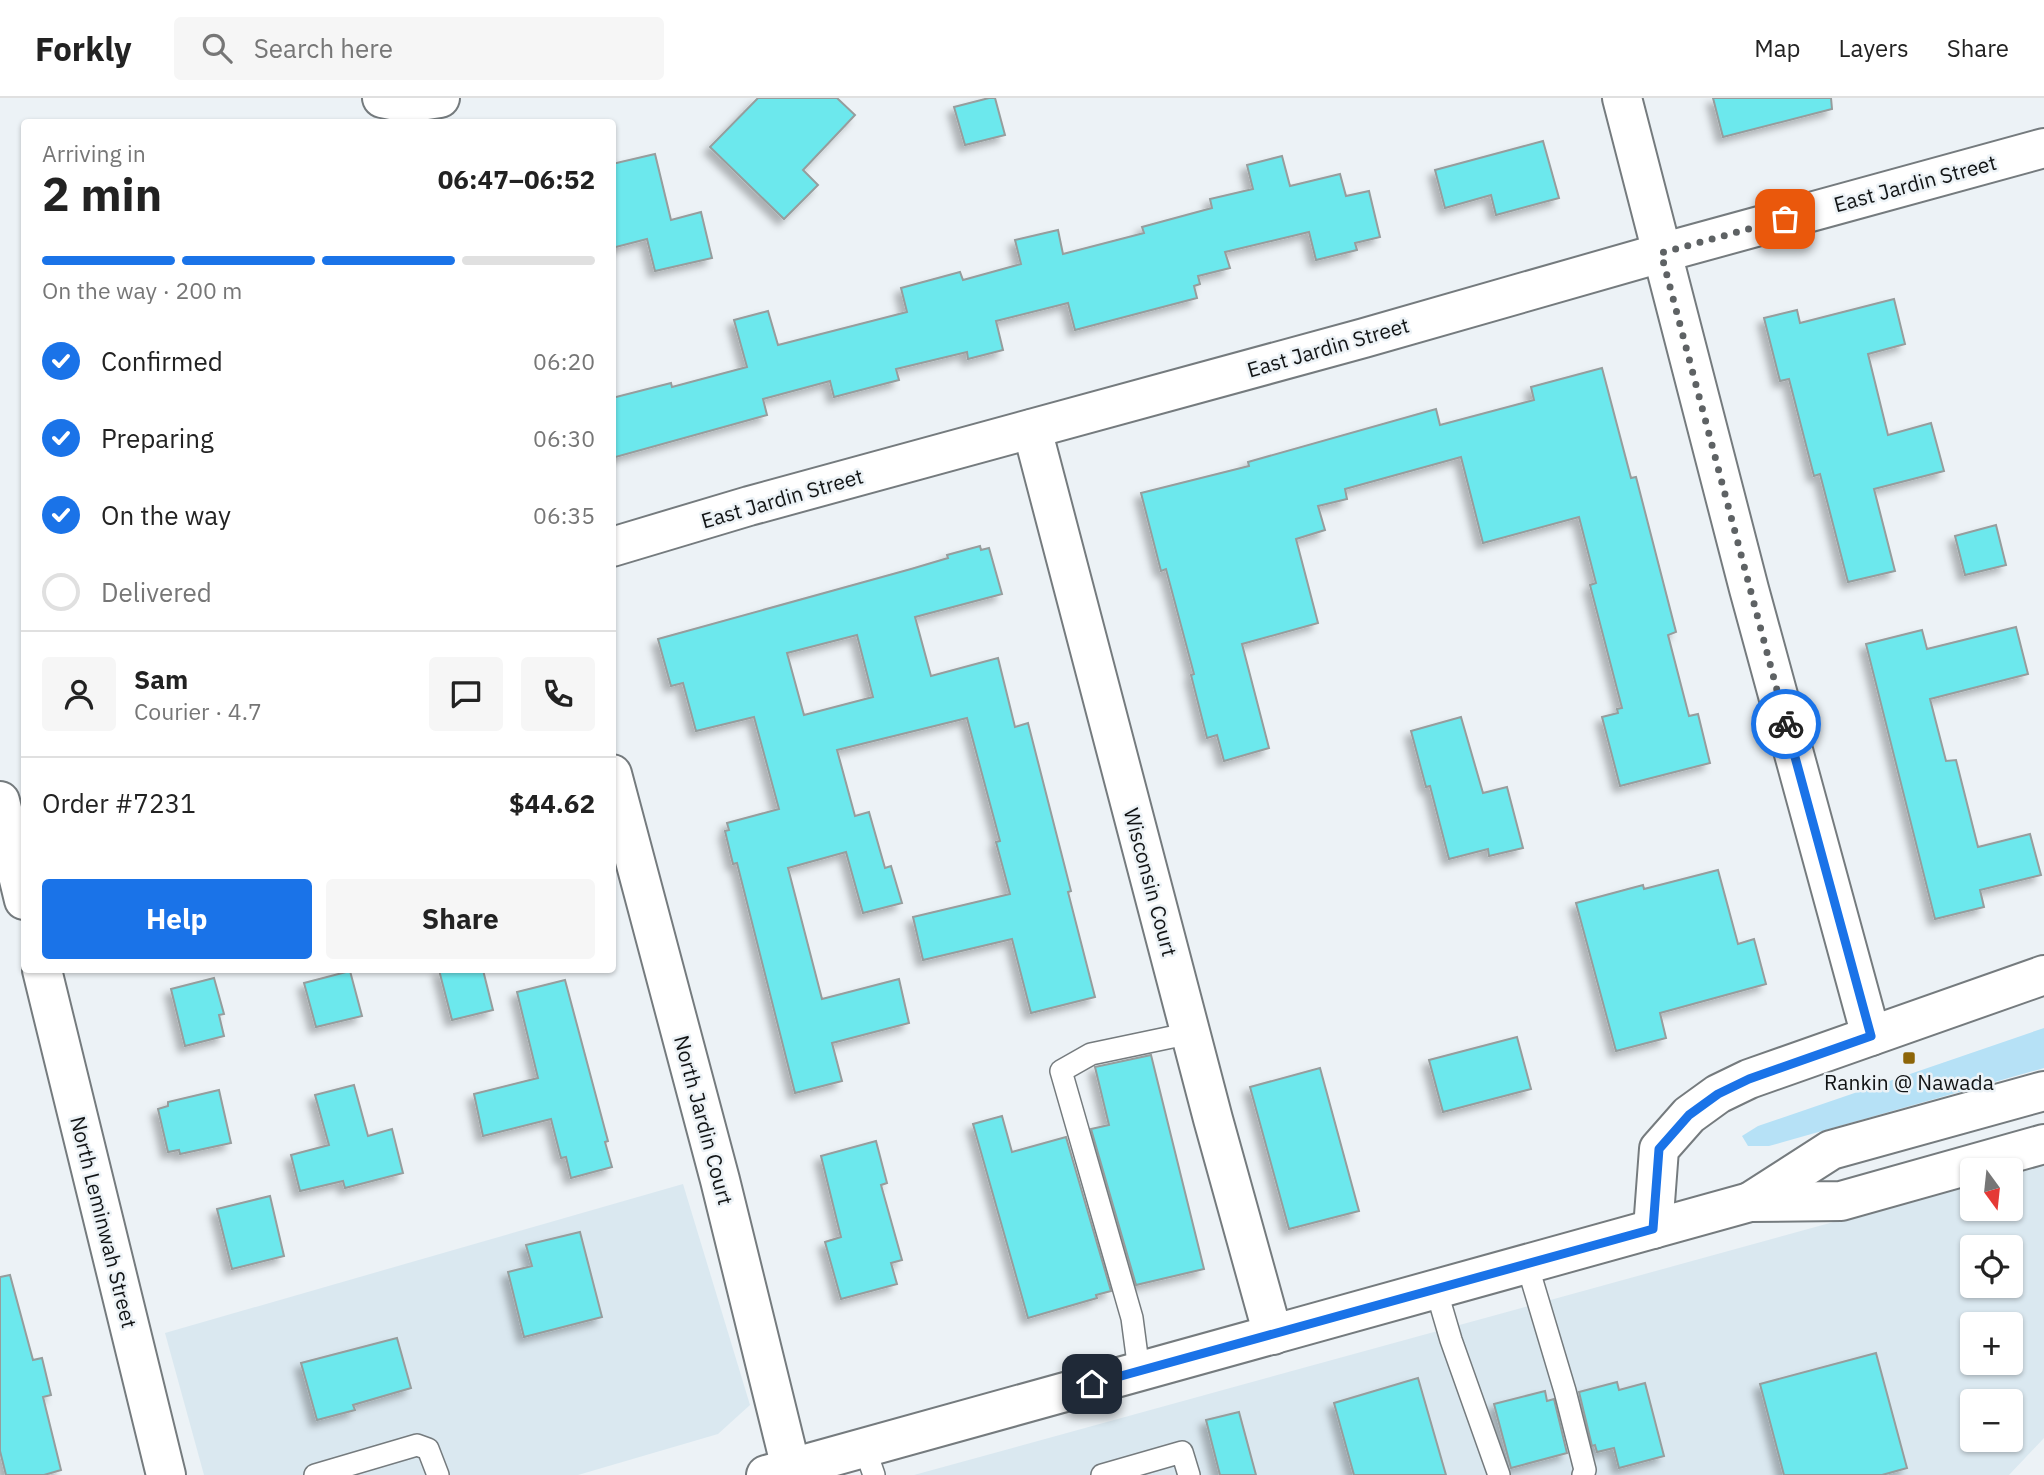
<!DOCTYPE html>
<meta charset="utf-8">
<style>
body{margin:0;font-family:"IBM Plex Sans",sans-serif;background:#f6f6f6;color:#222;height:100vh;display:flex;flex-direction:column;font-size:26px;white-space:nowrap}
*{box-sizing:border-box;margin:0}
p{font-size:23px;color:#767676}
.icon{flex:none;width:38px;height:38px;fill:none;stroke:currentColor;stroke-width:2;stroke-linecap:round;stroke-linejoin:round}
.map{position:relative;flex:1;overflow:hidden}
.side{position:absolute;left:21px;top:21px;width:595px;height:854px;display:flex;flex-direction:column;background:#fff;border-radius:7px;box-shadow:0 2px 5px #0004}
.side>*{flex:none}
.needle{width:46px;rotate:165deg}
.fabs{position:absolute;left:1960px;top:1060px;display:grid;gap:14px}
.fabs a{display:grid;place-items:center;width:63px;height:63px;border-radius:7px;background:#fff;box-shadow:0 2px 5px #0004;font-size:35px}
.pin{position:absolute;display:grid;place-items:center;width:60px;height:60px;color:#fff;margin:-30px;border-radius:14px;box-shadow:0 4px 10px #0006}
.courier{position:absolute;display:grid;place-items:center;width:70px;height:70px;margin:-35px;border:5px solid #1a73e8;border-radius:50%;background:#fff;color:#222;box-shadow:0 2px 9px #0007}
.head em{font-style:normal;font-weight:700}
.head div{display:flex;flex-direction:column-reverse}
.head{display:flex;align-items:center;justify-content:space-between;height:119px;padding:0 21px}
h1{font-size:46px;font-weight:700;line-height:52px}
.bar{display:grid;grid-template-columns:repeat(4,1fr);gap:10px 7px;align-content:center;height:84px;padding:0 21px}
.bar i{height:9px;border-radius:5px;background:#e0e0e0}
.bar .on{background:#1a73e8}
.bar p{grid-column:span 4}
.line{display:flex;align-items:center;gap:18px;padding:0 21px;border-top:2px solid #e0e0e0}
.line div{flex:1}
.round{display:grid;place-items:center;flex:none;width:74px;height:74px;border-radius:7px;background:#f6f6f6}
ol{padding:0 21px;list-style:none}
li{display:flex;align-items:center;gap:21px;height:77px}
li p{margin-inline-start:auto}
li .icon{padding:7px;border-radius:50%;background:#1a73e8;color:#fff;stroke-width:4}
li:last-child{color:#767676}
li i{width:38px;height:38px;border:4px solid #e0e0e0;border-radius:50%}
.button{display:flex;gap:14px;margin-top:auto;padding:14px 21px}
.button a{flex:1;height:80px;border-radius:7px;background:#1a73e8;color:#fff;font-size:28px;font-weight:700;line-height:80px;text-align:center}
.button a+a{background:#f6f6f6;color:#222}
header{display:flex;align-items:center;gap:42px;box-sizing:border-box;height:98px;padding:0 35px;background:#fff;border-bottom:2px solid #e0e0e0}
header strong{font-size:33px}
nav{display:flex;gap:38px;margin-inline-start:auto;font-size:24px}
.search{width:490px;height:63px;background:#f6f6f6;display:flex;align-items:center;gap:18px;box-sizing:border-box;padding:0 24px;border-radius:7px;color:#767676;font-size:26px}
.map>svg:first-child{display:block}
.built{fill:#dae8f0;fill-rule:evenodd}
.green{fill:#b6e1f6}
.building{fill:#6ce8ed;stroke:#969d9d;stroke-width:2;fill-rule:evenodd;filter:url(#shadow)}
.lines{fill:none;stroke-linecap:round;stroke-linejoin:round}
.lane-casing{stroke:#757b7e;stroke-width:24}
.street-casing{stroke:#757b7e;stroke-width:42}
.secondary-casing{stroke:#757b7e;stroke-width:42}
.lane{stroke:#fff;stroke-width:21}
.street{stroke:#fff;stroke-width:38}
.secondary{stroke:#fff;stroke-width:38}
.done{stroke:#5e6264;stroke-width:7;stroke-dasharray:0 12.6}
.route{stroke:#1a73e8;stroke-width:9}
.poi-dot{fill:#8d6508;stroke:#ecf2f6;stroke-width:2.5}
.labels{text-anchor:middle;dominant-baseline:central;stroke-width:5;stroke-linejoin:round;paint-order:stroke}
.street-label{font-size:21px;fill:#121415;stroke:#ecf2f6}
.poi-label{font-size:21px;fill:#121415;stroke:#ecf2f6}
</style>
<header>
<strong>Forkly</strong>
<div class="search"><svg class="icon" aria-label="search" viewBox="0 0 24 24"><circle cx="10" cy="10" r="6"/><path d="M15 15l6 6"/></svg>Search here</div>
<nav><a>Map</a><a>Layers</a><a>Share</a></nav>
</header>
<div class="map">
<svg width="2044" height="1377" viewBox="0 0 2044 1377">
<defs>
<filter id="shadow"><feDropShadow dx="-6" dy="6" stdDeviation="3.5" flood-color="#0004"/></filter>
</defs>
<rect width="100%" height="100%" fill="#ecf2f6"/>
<g class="built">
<path d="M 2044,1066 L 2044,1340 L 2009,1377 L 914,1377 L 1972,1086 L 1972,1111 L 2011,1111 L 2011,1076 ZM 1972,1150 L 2011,1150 L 2011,1188 L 1972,1188 ZM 1972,1227 L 2011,1227 L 2011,1265 L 1972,1265 ZM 1972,1304 L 2011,1304 L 2011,1342 L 1972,1342 Z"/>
<path d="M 683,1086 L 750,1307 L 718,1336 L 578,1377 L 204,1377 L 165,1235 Z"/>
</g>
<path class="green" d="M 2044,930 L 2044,970 L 1769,1048 L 1748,1048 L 1742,1038 L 1758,1028 Z"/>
<g class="building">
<path d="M 758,0 L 837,0 L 855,17 L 803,72 L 818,87 L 784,121 L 710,49 Z"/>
<path d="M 989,0 L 995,0 L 1005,37 L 965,47 L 954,9 Z"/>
<path d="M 1713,0 L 1831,0 L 1832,11 L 1723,39 Z"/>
<path d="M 1543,43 L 1559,100 L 1496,117 L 1491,97 L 1445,110 L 1435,72 Z"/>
<path d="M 655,56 L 671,122 L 701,114 L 712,160 L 655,173 L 647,141 L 612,150 L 612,66 Z"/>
<path d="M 1282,58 L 1290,88 L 1340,76 L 1346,98 L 1369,93 L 1380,139 L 1355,145 L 1357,152 L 1316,162 L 1309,134 L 1225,154 L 1230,170 L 1198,178 L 1200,186 L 1194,188 L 1197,200 L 1075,232 L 1068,205 L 996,223 L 1003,252 L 968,261 L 967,254 L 896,271 L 899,282 L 834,299 L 830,283 L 763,301 L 767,317 L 612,360 L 612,300 L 671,285 L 672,289 L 747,269 L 734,222 L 768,213 L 778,247 L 907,214 L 901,190 L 960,174 L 963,182 L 1021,166 L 1015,142 L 1058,132 L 1063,156 L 1144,135 L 1142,129 L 1212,110 L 1210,101 L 1253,91 L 1247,67 Z"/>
<path d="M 1894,201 L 1905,246 L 1868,256 L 1888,337 L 1931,325 L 1944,373 L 1874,391 L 1895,473 L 1848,484 L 1820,376 L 1814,378 L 1789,281 L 1780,283 L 1764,220 L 1797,212 L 1800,225 Z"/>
<path d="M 1602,270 L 1631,380 L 1636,379 L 1676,534 L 1668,537 L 1689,618 L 1698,616 L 1710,665 L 1620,688 L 1602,619 L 1618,615 L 1617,611 L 1622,610 L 1590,487 L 1596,485 L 1579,419 L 1483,445 L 1461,359 L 1345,391 L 1347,401 L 1318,408 L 1325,432 L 1296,441 L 1318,525 L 1242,546 L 1269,650 L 1224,663 L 1217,637 L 1207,640 L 1191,577 L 1194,576 L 1166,471 L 1161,473 L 1141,395 L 1249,368 L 1248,364 L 1436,311 L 1440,327 L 1534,302 L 1531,289 Z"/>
<path d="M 1996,427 L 2006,467 L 1965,477 L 1955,438 Z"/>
<path d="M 980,448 L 981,452 L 989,450 L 1002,496 L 915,519 L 931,578 L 998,560 L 1015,629 L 1028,625 L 1071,793 L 1068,794 L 1095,899 L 1031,915 L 1012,841 L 923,862 L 913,819 L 1010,796 L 996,744 L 1000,743 L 967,620 L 837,652 L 855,718 L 869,714 L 885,770 L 891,768 L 902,805 L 863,815 L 846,754 L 788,770 L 822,901 L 899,881 L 909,925 L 832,945 L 842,983 L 795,995 L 737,765 L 733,766 L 725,733 L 729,732 L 727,725 L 779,711 L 754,619 L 696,633 L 683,585 L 671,588 L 658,541 L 911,471 L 948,460 L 947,457 ZM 857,537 L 873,599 L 804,617 L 787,555 Z"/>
<path d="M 2016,529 L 2028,576 L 1930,601 L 1946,663 L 1956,662 L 1978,749 L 2030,736 L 2041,777 L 1980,792 L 1984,809 L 1935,821 L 1866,546 L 1922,532 L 1927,551 Z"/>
<path d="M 1461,619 L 1483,695 L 1507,689 L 1523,750 L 1489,758 L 1488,751 L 1449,761 L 1430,688 L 1426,689 L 1411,633 Z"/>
<path d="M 1718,772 L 1738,846 L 1754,841 L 1766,886 L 1660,915 L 1666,940 L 1616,953 L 1576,805 L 1643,787 L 1644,791 Z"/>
<path d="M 439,872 L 483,872 L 493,912 L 452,922 Z"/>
<path d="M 350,873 L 362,918 L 316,929 L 304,885 Z"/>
<path d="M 214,880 L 224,916 L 219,917 L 224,938 L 185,948 L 171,891 Z"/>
<path d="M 565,882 L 608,1043 L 605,1044 L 612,1069 L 571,1080 L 566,1059 L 561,1060 L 551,1021 L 483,1038 L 474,996 L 538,980 L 517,894 Z"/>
<path d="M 1517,939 L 1531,991 L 1443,1014 L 1429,962 Z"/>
<path d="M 1151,957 L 1204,1171 L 1136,1187 L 1091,1031 L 1109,1027 L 1095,969 Z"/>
<path d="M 1320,970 L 1359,1113 L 1289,1131 L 1250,989 Z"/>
<path d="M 354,987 L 368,1038 L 392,1031 L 403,1075 L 345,1090 L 343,1083 L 300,1093 L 291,1057 L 329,1047 L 315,997 Z"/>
<path d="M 219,992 L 231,1045 L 180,1056 L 179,1052 L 168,1054 L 158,1011 L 168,1008 L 168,1004 Z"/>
<path d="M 1002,1018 L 1012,1054 L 1066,1039 L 1111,1193 L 1096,1197 L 1097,1200 L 1028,1220 L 973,1026 Z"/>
<path d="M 876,1043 L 887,1085 L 881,1087 L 902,1162 L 891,1165 L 897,1186 L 841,1201 L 825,1144 L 841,1139 L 821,1058 Z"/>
<path d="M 270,1098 L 284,1158 L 232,1171 L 217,1111 Z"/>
<path d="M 580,1134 L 602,1219 L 524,1239 L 508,1174 L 532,1168 L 526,1147 Z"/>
<path d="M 10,1177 L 33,1262 L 42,1260 L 51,1297 L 43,1299 L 61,1372 L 44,1377 L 6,1377 L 0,1353 L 0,1179 Z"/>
<path d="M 397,1240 L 411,1290 L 353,1307 L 355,1312 L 317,1322 L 301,1265 Z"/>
<path d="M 1876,1255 L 1907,1370 L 1882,1377 L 1784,1377 L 1760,1286 Z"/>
<path d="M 1418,1280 L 1446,1377 L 1354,1377 L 1334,1305 Z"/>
<path d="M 1617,1284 L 1619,1292 L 1645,1285 L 1664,1358 L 1619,1370 L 1614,1350 L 1597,1354 L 1595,1347 L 1592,1348 L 1579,1294 Z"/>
<path d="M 1545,1293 L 1547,1303 L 1554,1301 L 1567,1355 L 1511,1370 L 1494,1306 Z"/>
<path d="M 1239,1314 L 1256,1377 L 1220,1377 L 1206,1322 Z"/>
</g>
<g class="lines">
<defs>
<g id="lane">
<path d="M 1527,1166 L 1565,1293 L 1585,1372 L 1583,1377"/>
<path d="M 1436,1191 L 1451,1242 L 1499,1377"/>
<path d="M 1139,1273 L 1132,1220 L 1061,973 L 1091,956 L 1191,935"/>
<path d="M 864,1348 L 874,1377"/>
<path d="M 315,1377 L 417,1347 L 428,1351 L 438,1377"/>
<path d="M 1102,1377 L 1182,1354 L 1189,1377"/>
</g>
<g id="street">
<path d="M 382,0 L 407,5 L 440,0"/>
<path d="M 1622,0 L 1749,491 L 1871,938"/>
<path d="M 1032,331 L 1213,1021 L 1273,1237"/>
<path d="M 612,449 L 749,408 L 1364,240 L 1661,155 L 2044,50"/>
<path d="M 612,676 L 720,1082 L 791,1370"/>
<path d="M 0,703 L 24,802"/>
<path d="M 42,872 L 166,1377"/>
<path d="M 1653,1131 L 1659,1051 L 1689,1017 L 1718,996 L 1749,981 L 2044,877"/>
</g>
<g id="secondary">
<path d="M 1750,1104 L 1831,1052 L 2044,993"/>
<path d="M 766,1377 L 1750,1104 L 1841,1103 L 2044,1046"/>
</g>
</defs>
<use href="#lane" class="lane-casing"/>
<use href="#street" class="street-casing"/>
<use href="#secondary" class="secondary-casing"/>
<use href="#lane" class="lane"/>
<use href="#street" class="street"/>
<use href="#secondary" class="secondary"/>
</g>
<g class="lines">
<path class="done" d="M 1785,121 L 1661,155 L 1786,626"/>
<path class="route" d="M 1092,1286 L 1653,1131 L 1659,1051 L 1689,1017 L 1718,996 L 1749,981 L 1871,938 L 1786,626"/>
</g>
<rect class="poi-dot" x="1902" y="953" width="14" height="14" rx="3.5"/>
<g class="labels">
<g class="street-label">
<text transform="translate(1915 85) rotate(-15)">East Jardin Street</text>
<text transform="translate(1328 249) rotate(-16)">East Jardin Street</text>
<text transform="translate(782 400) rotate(-16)">East Jardin Street</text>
<text transform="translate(1151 784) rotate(75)">Wisconsin Court</text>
<text transform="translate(704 1022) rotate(75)">North Jardin Court</text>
<text transform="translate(104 1124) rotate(76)">North Leminwah Street</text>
</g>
<g class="poi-label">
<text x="1909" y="984">Rankin @ Nawada</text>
</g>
</g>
</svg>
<div class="fabs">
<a><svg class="needle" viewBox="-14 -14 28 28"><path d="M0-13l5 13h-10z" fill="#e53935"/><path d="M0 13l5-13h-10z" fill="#767676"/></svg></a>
<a><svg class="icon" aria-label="locate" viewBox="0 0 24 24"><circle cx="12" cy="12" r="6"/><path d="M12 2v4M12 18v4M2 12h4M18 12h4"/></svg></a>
<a>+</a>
<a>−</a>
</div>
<div class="pin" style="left:1785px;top:121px;background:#ea580c"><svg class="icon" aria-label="bag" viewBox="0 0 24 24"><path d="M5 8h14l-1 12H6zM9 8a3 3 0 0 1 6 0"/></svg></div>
<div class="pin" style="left:1092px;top:1286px;background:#1f2937"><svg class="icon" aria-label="home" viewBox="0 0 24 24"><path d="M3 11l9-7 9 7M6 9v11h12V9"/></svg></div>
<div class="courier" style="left:1786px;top:626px"><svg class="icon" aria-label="bike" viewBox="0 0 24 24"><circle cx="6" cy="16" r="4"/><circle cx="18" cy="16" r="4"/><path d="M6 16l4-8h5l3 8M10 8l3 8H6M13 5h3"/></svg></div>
<section class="side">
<div class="head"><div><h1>2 min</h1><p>Arriving in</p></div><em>06:47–06:52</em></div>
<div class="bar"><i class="on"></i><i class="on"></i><i class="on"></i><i></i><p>On the way · 200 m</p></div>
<ol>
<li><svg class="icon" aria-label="check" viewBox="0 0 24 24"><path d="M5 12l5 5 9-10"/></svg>Confirmed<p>06:20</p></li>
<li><svg class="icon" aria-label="check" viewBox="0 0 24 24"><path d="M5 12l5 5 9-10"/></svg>Preparing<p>06:30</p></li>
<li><svg class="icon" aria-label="check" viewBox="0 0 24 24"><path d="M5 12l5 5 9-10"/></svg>On the way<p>06:35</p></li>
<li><i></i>Delivered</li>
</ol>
<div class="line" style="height:126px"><a class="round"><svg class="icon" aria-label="person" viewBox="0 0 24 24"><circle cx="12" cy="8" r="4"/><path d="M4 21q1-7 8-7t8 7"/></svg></a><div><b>Sam</b><p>Courier · 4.7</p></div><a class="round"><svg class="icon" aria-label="chat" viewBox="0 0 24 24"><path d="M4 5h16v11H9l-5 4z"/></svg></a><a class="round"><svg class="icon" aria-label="phone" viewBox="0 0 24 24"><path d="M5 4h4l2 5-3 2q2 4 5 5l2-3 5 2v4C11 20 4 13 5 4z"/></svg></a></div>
<div class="line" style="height:91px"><div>Order #7231</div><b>$44.62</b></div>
<div class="button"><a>Help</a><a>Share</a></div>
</section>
</div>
